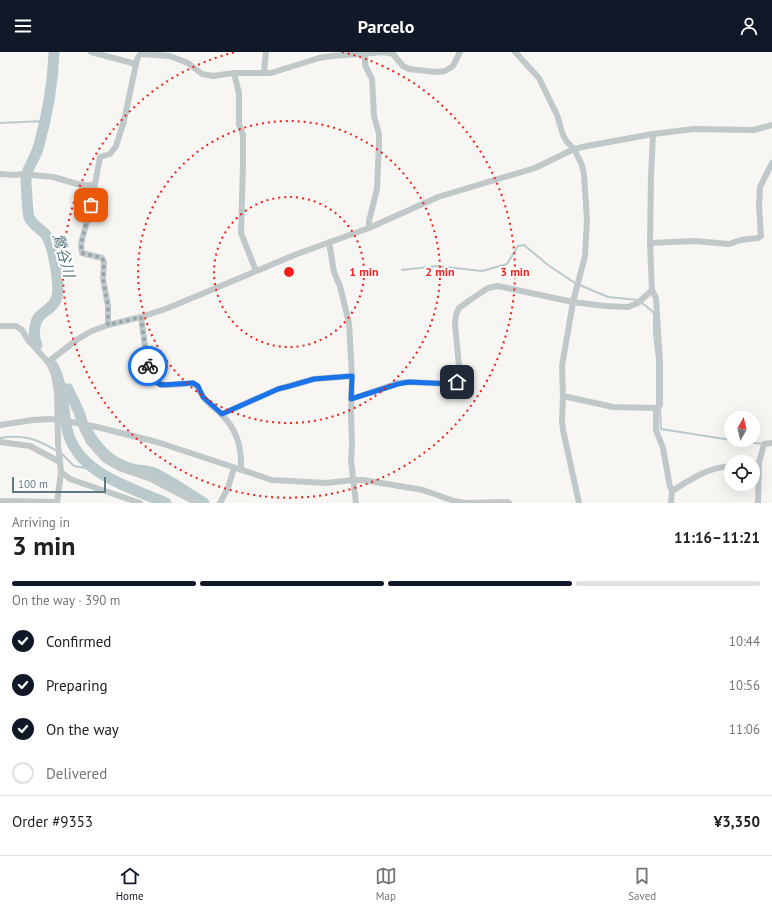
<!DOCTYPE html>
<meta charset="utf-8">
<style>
body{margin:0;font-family:"PT Sans","Noto Sans JP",sans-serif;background:#f6f6f6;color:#202124;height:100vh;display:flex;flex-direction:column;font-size:15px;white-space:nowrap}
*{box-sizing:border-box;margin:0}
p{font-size:13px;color:#757577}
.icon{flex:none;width:22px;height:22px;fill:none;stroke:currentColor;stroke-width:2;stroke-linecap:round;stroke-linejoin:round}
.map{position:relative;height:451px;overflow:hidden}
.side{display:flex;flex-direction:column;background:#fff;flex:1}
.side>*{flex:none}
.needle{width:26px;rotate:8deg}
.tools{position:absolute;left:724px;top:359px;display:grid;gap:8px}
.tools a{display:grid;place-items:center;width:36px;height:36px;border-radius:50%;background:#fff;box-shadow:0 4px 16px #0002;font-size:20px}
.scale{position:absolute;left:12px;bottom:10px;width:94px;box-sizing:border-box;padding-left:4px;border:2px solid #5f7980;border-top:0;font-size:11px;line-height:14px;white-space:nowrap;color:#5f7980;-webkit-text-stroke:3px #fff;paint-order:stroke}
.pin{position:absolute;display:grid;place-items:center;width:34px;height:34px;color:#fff;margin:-17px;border-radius:8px;box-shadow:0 2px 6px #0006}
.courier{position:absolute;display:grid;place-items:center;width:40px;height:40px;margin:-20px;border:3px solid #1a73e8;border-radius:50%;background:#fff;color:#222;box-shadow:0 1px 5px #0007}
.head em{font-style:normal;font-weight:700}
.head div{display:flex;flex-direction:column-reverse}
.head{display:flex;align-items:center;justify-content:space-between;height:68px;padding:0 12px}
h1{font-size:26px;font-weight:700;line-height:30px}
.bar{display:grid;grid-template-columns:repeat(4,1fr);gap:6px 4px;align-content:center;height:48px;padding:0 12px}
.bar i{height:5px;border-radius:3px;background:#e0e0e0}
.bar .active{background:#111827}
.bar p{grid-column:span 4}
.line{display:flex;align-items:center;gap:10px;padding:0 12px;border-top:1px solid #e0e0e0}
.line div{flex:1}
ol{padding:0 12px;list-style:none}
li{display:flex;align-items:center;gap:12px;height:44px}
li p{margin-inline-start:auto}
li .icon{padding:4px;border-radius:50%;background:#111827;color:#fff;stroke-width:4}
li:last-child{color:#757577}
li i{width:22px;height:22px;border:2px solid #e0e0e0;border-radius:50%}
header{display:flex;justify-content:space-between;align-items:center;height:52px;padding:0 12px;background:#111827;color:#fff;font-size:18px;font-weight:700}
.tabs{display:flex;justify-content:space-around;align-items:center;height:56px;border-top:1px solid #e0e0e0;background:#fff;font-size:11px;color:#757577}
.tabs a{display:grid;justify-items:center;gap:2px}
.tabs .active{color:#111827}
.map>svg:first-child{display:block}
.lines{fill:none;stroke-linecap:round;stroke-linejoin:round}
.stream{stroke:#bacacc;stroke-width:2}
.river{stroke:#bacacc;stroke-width:11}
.street{stroke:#c1c8ca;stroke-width:6}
.done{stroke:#94a5a8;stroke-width:4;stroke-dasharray:0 7.2}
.route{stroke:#1a73e8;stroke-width:5}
.ring{fill:none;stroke:#f0201a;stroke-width:2;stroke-dasharray:2 4}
.labels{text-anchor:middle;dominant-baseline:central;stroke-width:4;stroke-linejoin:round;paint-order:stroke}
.water-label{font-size:15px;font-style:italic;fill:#5a797c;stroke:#fff}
.centre{fill:#f0201a;stroke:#fff;stroke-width:2}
.ring-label{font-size:12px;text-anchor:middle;font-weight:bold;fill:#f0201a;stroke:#fff;stroke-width:4;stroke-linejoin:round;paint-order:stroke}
</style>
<header><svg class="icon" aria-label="menu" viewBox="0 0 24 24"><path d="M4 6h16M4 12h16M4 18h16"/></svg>Parcelo<svg class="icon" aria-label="person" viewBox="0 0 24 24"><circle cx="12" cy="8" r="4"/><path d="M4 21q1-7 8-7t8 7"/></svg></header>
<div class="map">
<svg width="772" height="451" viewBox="0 0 772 451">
<rect width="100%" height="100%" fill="#f7f6f3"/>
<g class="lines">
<g class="stream">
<path d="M 0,71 L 45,69"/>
<path d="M 402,218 L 437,214 L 482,219 L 507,212 L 518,194 L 524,193 L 548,213 L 575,231 L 608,245 L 638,248 L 652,259 L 654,262 L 654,281 L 657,307 L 657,351 L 660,356 L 661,377 L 731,388"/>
<path d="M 0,386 C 24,382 37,387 57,399"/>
<path d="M 732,388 L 763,392"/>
<path d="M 61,401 L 74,414 L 96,418"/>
</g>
<g class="river">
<path d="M 37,293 C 34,286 34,283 35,275 C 37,258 53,260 57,245 C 60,233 53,193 46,183 C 41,177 32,173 29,165 C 27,160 27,139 26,132 C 25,116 36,107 39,93 C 47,64 53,30 54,0"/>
<path d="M 53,314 C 63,334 63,356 67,377 C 77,422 130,435 166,451"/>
<path d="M 61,337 L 68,337 L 79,360 L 82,369"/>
<path d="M 87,379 C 98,398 111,412 133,417 C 140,419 147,418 154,421 C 172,429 187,441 204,451"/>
</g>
<g class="street">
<path d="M 91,0 L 136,12 L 138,5 L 142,0"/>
<path d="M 515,0 L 539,26 L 557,63 L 563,83 L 567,90 L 574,97 L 582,113 L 584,123 L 587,168 L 585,204 L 573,250 L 562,314 L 563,344 L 562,368 L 563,378 L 579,451"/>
<path d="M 365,1 L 365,13 L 372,27 L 374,64 L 379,82 L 379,92 L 377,137 L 369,169 L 369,176"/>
<path d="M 142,2 L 170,4 L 188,11 L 202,22 L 213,24 L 234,21 L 271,21 L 319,6 L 332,4 L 384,0 L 393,2 L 403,14 L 409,17 L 435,20 L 445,19 L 453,14 L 460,0"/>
<path d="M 234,21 L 239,41 L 239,72 L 243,83 L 243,113 L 241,181 L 256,219"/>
<path d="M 264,21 L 266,0"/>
<path d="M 653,82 L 651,124 L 650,191 L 652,238 L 656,246 L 660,312 L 660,353 L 656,356 L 656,378 L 663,396 L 670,435 L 672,439 L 671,451"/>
<path d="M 0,122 L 15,123 L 22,122 L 53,125 L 81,133 L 95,133"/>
<path d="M 329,190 L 334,220 L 340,234 L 349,271 L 352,324 L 351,362 L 352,391 L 351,409 L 356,451"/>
<path d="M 650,191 L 694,189 L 729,192 L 741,188 L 758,186 L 761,184 L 759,154 L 760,135 L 772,111"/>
<path d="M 141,265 L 149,323 C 156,338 179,332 193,331 C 200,335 199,340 204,346 C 208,352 215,356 220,361 C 237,377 242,395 241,418"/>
<path d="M 108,273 L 108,254 L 103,227 L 104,210 L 102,206 L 82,201 L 81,192 L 91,153 L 100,105 L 110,102 L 116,94 L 124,69 L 136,12"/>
<path d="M 0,274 L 16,274 L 22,278 L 28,288 L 48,310 L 53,318 L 57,340 L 58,391 L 61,420 L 57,451"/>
<path d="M 48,310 L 78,287 L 92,279 L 108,273 L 141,265 L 168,256 L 297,202 L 369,176 L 438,145 L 535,116 L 574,97 L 587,94 L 653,82 L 694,77 L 754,78 L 772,73"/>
<path d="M 563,344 L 613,355 L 656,356"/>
<path d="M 351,347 L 398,331 L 409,330 L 452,332 L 457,330 L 460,324 L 455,272 L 456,263 L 459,256 L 470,248 L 488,236 L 498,234 L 573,250 L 605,254 L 628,255 L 638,251 L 652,238"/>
<path d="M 222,362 L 278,337 L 314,327 L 352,324"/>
<path d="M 80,372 L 89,390 L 105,408 L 119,416 L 151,427 L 197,451"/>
<path d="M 0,373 L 33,368 L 49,367 L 61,368 L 97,375 L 157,390 L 272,428 L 326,431 L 353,428 L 363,428 L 423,438 L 454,449 L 466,451 L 508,450 L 509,451"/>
<path d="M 0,390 L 30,394 L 60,410"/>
<path d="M 753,412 L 759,411 L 764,392 L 772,391"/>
<path d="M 61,420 L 70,427 L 140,451"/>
<path d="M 672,439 C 693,426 706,416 731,414"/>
<path d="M 0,449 L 57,450"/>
<path d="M 220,451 L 228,436 L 234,416"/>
<path d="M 758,451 L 759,411"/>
</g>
</g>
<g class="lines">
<path class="done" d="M 91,153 L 81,192 L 82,201 L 102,206 L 104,210 L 103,227 L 108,254 L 108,273 L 141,265 L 148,314"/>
<path class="route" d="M 148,314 L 151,327 L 161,333 L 193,331 L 198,334 L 203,345 L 222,362 L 278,337 L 290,334 L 314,327 L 352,324 L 351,347 L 398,332 L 409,330 L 452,332 L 457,330"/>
</g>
<g class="ring">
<circle cx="289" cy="220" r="75"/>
<circle cx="289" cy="220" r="151"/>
<path d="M342 0A226 226 0 1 1 236 0"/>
</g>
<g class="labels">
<g class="water-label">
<text transform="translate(64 203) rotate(75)">鶯谷川</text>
</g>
</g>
<circle cx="289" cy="220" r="6" class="centre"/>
<g class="ring-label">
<text x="364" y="224">1 min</text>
<text x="440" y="224">2 min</text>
<text x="515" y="224">3 min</text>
</g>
</svg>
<div class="tools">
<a><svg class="needle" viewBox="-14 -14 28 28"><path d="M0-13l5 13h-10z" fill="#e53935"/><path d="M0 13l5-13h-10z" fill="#757577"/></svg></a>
<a><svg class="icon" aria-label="locate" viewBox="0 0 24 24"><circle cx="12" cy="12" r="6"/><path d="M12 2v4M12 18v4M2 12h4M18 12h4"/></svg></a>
</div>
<div class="scale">100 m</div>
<div class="pin" style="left:91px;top:153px;background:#ea580c"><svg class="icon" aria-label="bag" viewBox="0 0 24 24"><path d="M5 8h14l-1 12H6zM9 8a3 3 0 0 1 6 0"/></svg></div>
<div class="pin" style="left:457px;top:330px;background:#1f2937"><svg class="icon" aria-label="home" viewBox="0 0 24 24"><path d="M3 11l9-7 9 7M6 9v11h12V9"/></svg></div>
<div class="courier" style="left:148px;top:314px"><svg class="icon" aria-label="bike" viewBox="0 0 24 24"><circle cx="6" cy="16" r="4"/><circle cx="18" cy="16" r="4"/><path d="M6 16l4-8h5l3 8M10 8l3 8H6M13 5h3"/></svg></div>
</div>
<section class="side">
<div class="head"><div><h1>3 min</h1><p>Arriving in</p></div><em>11:16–11:21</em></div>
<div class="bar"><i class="active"></i><i class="active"></i><i class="active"></i><i></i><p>On the way · 390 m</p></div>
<ol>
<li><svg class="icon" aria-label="check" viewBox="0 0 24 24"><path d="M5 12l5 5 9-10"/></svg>Confirmed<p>10:44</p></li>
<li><svg class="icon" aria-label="check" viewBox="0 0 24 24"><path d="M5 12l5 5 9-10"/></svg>Preparing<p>10:56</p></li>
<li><svg class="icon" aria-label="check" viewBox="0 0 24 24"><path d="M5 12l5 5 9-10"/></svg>On the way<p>11:06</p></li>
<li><i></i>Delivered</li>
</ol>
<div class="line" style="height:52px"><div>Order #9353</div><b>¥3,350</b></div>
</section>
<nav class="tabs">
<a class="active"><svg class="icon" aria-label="home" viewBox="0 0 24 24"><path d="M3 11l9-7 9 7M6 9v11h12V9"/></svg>Home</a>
<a><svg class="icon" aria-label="map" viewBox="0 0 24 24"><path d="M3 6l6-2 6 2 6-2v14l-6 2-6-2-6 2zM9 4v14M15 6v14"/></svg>Map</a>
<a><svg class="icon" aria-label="saved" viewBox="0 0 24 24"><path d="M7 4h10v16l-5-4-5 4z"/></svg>Saved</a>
</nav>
